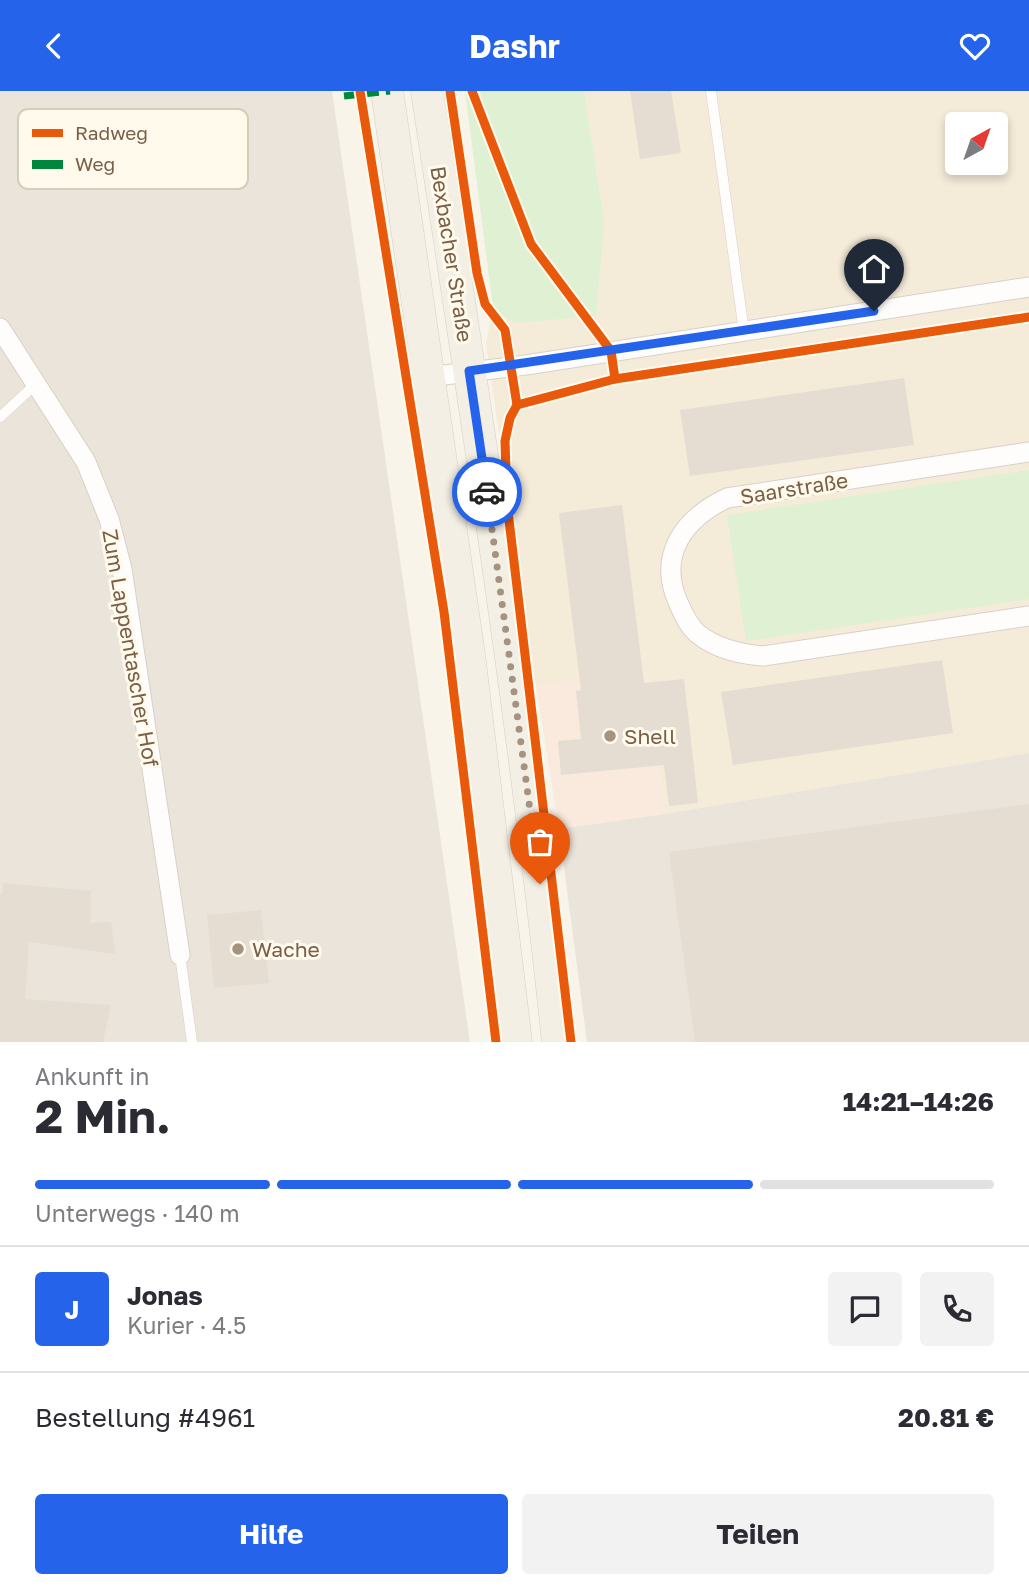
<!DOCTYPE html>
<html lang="de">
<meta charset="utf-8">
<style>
body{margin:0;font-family:"Golos Text",sans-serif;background:#f2f2f3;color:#2b2b33;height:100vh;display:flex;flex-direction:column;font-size:26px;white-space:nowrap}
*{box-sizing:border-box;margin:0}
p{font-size:23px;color:#7c7c81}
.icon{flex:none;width:38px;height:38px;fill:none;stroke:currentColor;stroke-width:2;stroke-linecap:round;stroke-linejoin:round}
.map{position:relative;height:951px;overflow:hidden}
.panel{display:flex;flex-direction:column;background:#fff;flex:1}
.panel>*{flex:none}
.needle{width:46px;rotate:40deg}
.controls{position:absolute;left:945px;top:21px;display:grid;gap:14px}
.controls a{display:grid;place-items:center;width:63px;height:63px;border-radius:7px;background:#fff;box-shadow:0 4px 10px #0003;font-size:35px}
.pin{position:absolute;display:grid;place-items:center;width:60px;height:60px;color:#fff;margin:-72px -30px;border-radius:50% 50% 50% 0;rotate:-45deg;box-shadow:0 0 7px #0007}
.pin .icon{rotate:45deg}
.courier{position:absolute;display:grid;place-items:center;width:70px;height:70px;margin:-35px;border:5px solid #2563eb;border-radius:50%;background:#fff;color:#222;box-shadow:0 2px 9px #0007}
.overview em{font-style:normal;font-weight:700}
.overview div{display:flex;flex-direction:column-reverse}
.overview{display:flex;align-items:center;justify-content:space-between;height:119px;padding:0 35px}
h1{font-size:46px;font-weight:700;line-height:52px}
.bar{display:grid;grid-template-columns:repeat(4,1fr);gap:10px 7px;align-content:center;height:84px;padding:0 35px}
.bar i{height:9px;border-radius:5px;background:#e1e1e2}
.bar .on{background:#2563eb}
.bar p{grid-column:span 4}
.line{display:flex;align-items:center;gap:18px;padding:0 35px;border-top:2px solid #e1e1e2}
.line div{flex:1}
.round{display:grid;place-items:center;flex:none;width:74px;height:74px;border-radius:7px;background:#f2f2f3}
.cta{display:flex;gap:14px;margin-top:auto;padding:14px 35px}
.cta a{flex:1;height:80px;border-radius:7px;background:#2563eb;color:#fff;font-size:28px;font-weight:700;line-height:80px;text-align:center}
.cta a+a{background:#f2f2f3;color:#2b2b33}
header{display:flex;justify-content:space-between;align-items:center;height:91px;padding:0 35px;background:#2563eb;color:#fff;font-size:32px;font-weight:700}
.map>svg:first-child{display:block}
.residential{fill:#f4ebd9;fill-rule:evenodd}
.commercial{fill:#f9eadd}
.industrial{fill:#ebe4da}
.green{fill:#e0f0d3}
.building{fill:#e5ddd1}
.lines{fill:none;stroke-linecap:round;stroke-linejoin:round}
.lane-casing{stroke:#d7d1c8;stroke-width:11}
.street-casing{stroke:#d7d1c8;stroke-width:21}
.primary-casing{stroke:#d7cfc5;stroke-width:33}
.lane{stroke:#fefdfc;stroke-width:10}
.street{stroke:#fefdfc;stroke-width:19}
.primary{stroke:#f3efe5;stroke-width:32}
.quiet{stroke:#00873e;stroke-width:7;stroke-dasharray:14 7;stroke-linecap:butt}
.cycleway-casing{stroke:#fffaec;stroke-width:13}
.cycleway{stroke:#e8590c;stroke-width:9}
.done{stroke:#a59380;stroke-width:7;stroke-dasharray:0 12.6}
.route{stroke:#2563eb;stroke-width:9}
.poi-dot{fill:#a59380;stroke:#fffaec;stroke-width:2.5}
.labels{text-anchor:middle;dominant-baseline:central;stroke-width:6;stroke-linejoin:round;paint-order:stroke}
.street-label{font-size:21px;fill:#795f47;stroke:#fffaec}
.poi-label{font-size:21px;fill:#795f47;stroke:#fffaec;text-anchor:start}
.key{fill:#fffaec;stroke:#d7ccba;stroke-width:2}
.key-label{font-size:19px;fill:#795f47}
</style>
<header><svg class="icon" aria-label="back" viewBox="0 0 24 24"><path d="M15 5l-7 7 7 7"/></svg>Dashr<svg class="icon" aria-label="heart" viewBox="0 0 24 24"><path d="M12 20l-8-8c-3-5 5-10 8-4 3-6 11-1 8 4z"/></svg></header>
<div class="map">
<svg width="1029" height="951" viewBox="0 0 1029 951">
<rect width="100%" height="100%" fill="#f8f4ea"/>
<path class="residential" d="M 584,0 L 1029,0 L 1029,662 L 665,723 L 648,582 L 536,595 L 486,253 L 493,216 L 514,232 L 604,130 ZM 957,33 L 996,33 L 996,72 L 957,72 Z"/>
<path class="commercial" d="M 648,582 L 665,723 L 559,738 L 536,595 Z"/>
<g class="industrial">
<path d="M 0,0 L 332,0 L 470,951 L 0,951 Z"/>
<path d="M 1029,662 L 1029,951 L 587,951 L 559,738 L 665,723 Z"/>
</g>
<g class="green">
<path d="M 465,0 L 584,0 L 604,130 L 596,225 L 514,232 L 493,216 Z"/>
<path d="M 1029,379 L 1029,508 L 746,550 L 727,424 Z"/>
</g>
<g class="building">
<path d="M 630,0 L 671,0 L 681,62 L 640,68 Z"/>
<path d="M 904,287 L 914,354 L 690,385 L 680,319 Z"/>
<path d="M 622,414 L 644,592 L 684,588 L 698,712 L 669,715 L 664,674 L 561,684 L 558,650 L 581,648 L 576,600 L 581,599 L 559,422 Z"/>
<path d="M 942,569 L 953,642 L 733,674 L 721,601 Z"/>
<path d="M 1029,713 L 1029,951 L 695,951 L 669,761 Z"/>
<path d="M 3,792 L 91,800 L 90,832 L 111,831 L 115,863 L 29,851 L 25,908 L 111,914 L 103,951 L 0,951 L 0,803 L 2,803 Z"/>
<path d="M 261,819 L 269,892 L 214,897 L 207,824 Z"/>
</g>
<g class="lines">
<defs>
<g id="lane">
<path d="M 711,0 L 744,241"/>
<path d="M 0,326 L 37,292"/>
<path d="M 180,864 L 192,951"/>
</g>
<g id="street">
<path d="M 0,237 L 86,371 L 109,428 L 122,478 L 180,864"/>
<path d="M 428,286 L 526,274 L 1029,196"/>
<path d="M 1029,361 L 727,407 C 685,427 657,463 678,511 C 683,522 688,535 698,543 C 717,558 739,563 763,565 L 1029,525"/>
</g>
<g id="primary">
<path d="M 387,0 L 469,564 L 516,951"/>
<path d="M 427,0 C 475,316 525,633 558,951"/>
</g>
</defs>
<use href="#lane" class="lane-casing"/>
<use href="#street" class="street-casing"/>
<use href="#primary" class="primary-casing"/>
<use href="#lane" class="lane"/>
<use href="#street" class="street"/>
<use href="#primary" class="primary"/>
<path class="quiet" d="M 344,5 L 390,0"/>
<defs>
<g id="cycleway">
<path d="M 360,0 L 444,521 L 496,951"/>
<path d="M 450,0 L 477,182 L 485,213 L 505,239 L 517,314 L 510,327 L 505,350 L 507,412 L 571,951"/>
<path d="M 472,0 L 531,153 L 611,260 L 615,288"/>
<path d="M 517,314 L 615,288 L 1029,226"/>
</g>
</defs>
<use href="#cycleway" class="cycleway-casing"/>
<use href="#cycleway" class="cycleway"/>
</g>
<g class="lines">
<path class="done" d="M 487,401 L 540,793"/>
<path class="route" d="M 487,401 L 469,280 L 874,220"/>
</g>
<g class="poi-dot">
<circle cx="610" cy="645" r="7"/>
<circle cx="238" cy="858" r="7"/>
</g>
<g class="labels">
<g class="street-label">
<text transform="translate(452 163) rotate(81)">Bexbacher Straße</text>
<text transform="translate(794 397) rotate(-9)">Saarstraße</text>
<text transform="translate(131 557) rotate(80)">Zum Lappentascher Hof</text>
</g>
<g class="poi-label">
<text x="624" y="645">Shell</text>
<text x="252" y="858">Wache</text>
</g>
</g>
<rect x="18" y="18" width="230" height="80" rx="10" class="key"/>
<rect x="32" y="38" width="31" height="8" fill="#e8590c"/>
<rect x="32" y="69" width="31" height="9" fill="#00873e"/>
<g class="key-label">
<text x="75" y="49">Radweg</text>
<text x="75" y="80">Weg</text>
</g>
</svg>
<div class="controls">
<a><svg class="needle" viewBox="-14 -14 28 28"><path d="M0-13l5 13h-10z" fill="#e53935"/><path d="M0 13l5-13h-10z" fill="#7c7c81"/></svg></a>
</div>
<div class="pin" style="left:540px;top:793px;background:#ea580c"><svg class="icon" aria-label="bag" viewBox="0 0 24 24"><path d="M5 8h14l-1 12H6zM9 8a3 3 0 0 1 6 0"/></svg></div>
<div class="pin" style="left:874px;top:220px;background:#1f2937"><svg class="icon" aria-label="home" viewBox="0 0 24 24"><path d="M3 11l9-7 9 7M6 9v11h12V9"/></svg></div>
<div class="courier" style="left:487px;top:401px"><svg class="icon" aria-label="car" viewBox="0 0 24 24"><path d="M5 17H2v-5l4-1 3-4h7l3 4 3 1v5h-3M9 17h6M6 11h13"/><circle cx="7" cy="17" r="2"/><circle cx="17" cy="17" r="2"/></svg></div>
</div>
<section class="panel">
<div class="overview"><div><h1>2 Min.</h1><p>Ankunft in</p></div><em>14:21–14:26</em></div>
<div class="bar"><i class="on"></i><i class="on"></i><i class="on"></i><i></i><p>Unterwegs · 140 m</p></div>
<div class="line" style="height:126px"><b class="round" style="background:#2563eb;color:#fff">J</b><div><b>Jonas</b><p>Kurier · 4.5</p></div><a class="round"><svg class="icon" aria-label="chat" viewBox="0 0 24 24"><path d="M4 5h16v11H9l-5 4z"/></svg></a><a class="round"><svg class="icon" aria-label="phone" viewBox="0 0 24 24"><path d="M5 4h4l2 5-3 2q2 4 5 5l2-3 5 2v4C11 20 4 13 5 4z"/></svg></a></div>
<div class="line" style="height:91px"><div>Bestellung #4961</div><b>20.81 €</b></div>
<div class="cta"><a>Hilfe</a><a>Teilen</a></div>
</section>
